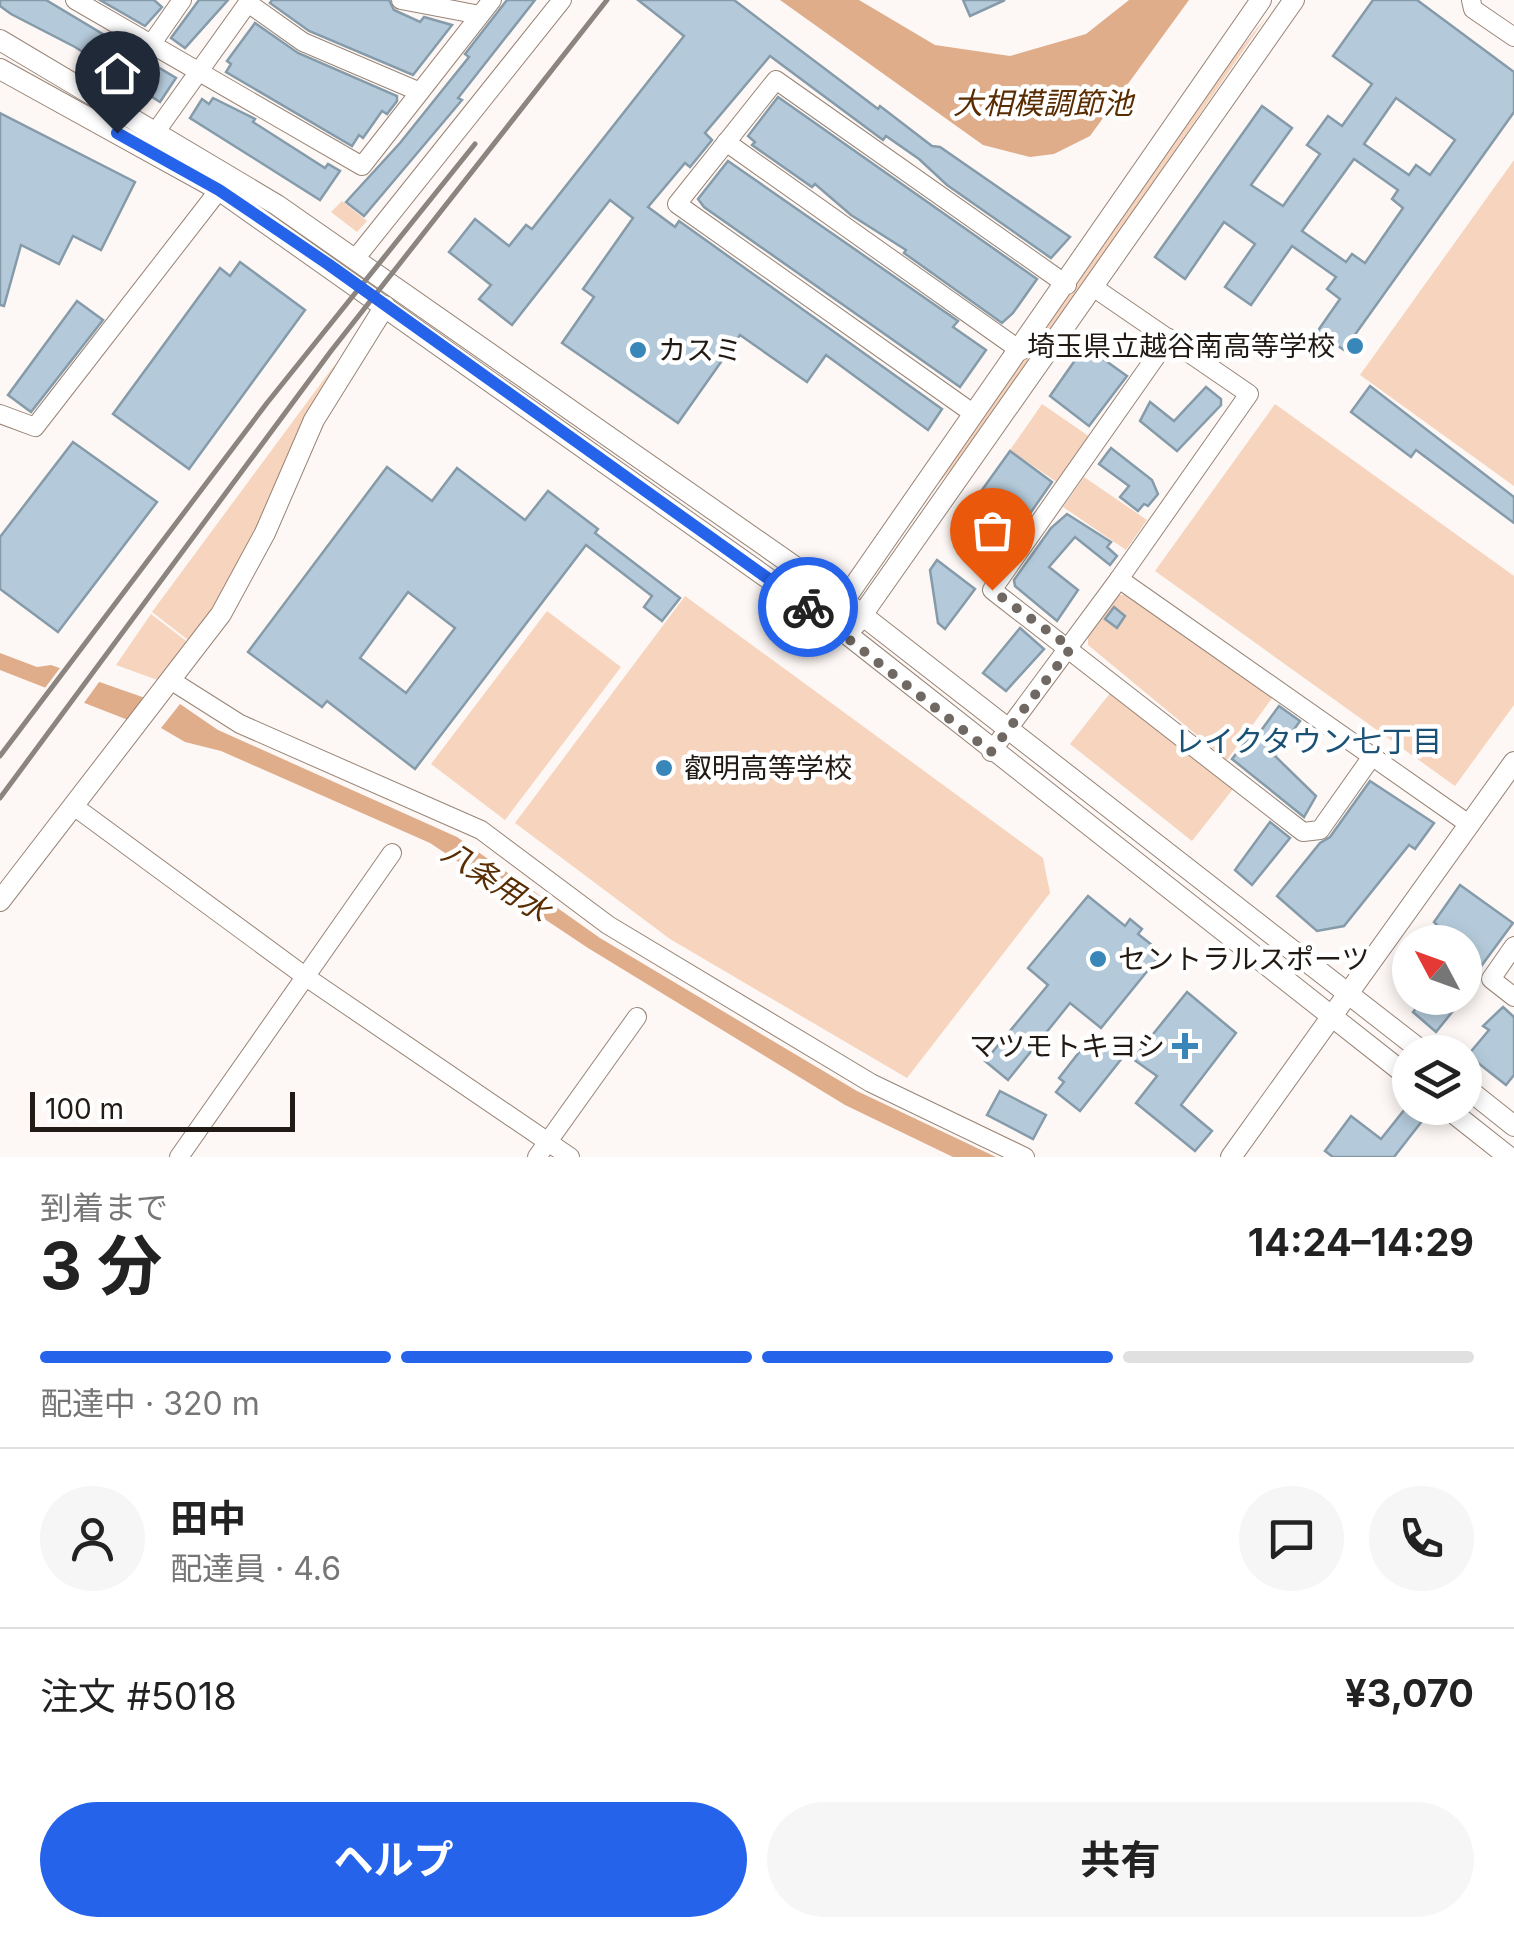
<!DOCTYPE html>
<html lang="ja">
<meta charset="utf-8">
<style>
body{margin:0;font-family:Inter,"Noto Sans JP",sans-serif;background:#f6f6f6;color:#222;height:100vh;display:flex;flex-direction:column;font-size:38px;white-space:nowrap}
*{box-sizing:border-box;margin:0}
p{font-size:32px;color:#767676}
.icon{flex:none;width:55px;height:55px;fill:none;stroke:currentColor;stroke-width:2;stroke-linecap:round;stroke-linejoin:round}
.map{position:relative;height:1157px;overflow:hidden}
.drawer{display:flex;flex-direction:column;background:#fff;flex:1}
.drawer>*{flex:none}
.needle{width:65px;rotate:311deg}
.controls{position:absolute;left:1392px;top:925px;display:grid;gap:20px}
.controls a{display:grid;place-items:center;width:90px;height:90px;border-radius:50%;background:#fff;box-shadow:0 5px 15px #0003;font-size:50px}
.scale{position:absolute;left:30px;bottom:25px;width:265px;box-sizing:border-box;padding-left:10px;border:5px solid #221a14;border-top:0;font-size:28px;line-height:35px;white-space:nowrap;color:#221a14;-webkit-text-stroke:8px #fff;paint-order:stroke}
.pin{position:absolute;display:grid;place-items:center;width:85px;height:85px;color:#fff;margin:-102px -42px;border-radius:50% 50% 50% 0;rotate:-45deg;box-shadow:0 0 10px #0007}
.pin .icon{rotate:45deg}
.courier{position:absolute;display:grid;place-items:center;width:100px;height:100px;margin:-50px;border:8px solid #2563eb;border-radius:50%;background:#fff;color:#222;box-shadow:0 2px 12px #0007}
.summary em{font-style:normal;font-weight:700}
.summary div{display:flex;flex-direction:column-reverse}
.summary{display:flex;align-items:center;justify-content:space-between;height:170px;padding:0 40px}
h1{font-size:65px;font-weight:700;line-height:75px}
.bar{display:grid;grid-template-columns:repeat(4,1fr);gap:15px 10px;align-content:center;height:120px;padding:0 40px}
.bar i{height:12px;border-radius:8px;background:#e0e0e0}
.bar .active{background:#2563eb}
.bar p{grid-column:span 4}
.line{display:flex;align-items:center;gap:25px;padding:0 40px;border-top:2px solid #e0e0e0}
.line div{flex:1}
.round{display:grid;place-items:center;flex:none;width:105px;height:105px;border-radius:52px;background:#f6f6f6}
.primary-button{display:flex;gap:20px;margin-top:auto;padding:20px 40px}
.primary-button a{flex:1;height:115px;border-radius:60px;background:#2563eb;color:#fff;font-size:40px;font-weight:700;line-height:115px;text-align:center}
.primary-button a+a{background:#f6f6f6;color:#222}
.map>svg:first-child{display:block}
.green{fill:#f7d4bd}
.water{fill:#e0ad8b}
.pier{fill:#fdf8f5}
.building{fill:#b4cada;stroke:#869baa;stroke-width:2.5;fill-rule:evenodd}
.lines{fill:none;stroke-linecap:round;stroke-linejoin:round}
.minor-casing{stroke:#988476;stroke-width:20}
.tertiary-casing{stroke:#988476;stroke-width:22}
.minor{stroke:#fff;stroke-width:18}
.tertiary{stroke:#fff;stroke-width:20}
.rail{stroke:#8b847f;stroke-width:5}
.done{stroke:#6f6863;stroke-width:10;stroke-dasharray:0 18}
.route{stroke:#2563eb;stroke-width:12}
.poi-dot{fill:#3987b9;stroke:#fff;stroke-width:4}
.labels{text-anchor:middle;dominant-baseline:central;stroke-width:9;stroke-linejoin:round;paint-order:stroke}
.poi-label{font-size:28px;fill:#221a14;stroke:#fff;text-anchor:start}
.water-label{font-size:30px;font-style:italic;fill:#5a2c01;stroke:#fff}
.neighbourhood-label{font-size:30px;fill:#1b5174;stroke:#fff}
</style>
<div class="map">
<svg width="1514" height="1157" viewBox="0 0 1514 1157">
<rect width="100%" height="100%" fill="#fdf8f5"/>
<g class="green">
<path d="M 1267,16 L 976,441 L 924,500 L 1236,54 Z"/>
<path d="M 1514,160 L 1514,486 L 1360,375 Z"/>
<path d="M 342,201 L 367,221 L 357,232 L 331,212 Z"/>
<path d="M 336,363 L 296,440 L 253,541 L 192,643 L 152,612 Z"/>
<path d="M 1042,404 L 1090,437 L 1058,483 L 1010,450 Z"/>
<path d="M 1275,404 L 1514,576 L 1514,705 L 1455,786 L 1155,571 Z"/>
<path d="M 1084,477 L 1147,520 L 1126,550 L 1063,507 Z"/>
<path d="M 1117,595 L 1125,595 L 1273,697 L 1227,760 L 1088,645 L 1088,636 Z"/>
<path d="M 685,596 L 1043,858 L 1050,893 L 907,1078 L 670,939 L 515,823 Z"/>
<path d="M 547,611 L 621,667 L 505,820 L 431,764 Z"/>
<path d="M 151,614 L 190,644 L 163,682 L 116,665 Z"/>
<path d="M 1111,692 L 1233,789 L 1192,841 L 1070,744 Z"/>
</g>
<g class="water">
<path d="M 780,0 L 859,0 L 935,45 L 1010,56 L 1086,34 L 1129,0 L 1189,0 L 1090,136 L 1054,154 L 1030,157 L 983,145 Z"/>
<path d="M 0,653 L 37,667 L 51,665 L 148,699 L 128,720 L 0,670 Z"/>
<path d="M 180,704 L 218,730 L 457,837 L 600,938 L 857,1091 L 996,1157 L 953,1157 L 845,1105 L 588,948 L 430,843 L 221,751 L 185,742 L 161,728 Z"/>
</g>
<path class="pier" d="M 63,664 L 102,678 L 81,707 L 42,692 Z"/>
<g class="building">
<path d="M 0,0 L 46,0 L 176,78 L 160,102 L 75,47 L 11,14 L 0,6 Z"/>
<path d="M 100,0 L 154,0 L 162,7 L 145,26 Z"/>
<path d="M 199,0 L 228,0 L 185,48 L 171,38 Z"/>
<path d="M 272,0 L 389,0 L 394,10 L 420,22 L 424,17 L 452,25 L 413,75 L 309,31 L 270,3 Z"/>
<path d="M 507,0 L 535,0 L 458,98 L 462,100 L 364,216 L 346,202 L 400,143 L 469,57 L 465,54 Z"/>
<path d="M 638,0 L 734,0 L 878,109 L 880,106 L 932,146 L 940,147 L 1070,237 L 1051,258 L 947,185 L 919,159 L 886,136 L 883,140 L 770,56 L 705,133 L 712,140 L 690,167 L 685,163 L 648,207 L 675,227 L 679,221 L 942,409 L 928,430 L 826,355 L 807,382 L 740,335 L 678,423 L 562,343 L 594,297 L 583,289 L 633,218 L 610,200 L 512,325 L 479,299 L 491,285 L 449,252 L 475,219 L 509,246 L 526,225 L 532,229 L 684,36 Z"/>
<path d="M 963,0 L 1005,0 L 970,16 Z"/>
<path d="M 1373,0 L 1417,0 L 1514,72 L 1514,112 L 1344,350 L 1317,332 L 1340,299 L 1327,289 L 1336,277 L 1292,246 L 1251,305 L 1225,287 L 1255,244 L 1224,222 L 1185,279 L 1155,257 L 1262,106 L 1292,128 L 1251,185 L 1283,206 L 1320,154 L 1307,145 L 1328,116 L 1342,126 L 1372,84 L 1333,56 ZM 1396,98 L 1455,140 L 1430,175 L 1416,165 L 1409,175 L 1364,144 ZM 1354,159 L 1398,190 L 1392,199 L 1403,208 L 1365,263 L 1352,254 L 1346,262 L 1302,231 Z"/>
<path d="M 255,23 L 298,53 L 397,96 L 397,101 L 387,114 L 382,111 L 363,138 L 359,135 L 352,146 L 226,72 L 231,64 L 227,61 Z"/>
<path d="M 778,97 L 1037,279 L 1013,313 L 1002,323 L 904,253 L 906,250 L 851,215 L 815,184 L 812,187 L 752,145 L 755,142 L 748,136 Z"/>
<path d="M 213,98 L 255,119 L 253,122 L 325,168 L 328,164 L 340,171 L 320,200 L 190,118 L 202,99 L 209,104 Z"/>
<path d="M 0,113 L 135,182 L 101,250 L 73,236 L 59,264 L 21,245 L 4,306 L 0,305 Z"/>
<path d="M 728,161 L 958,321 L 953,327 L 986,350 L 960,387 L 704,207 L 698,199 Z"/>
<path d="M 240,262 L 305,310 L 189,469 L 113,414 L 220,268 L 230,276 Z"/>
<path d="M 77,301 L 103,320 L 31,412 L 8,395 Z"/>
<path d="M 1085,346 L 1127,376 L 1089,426 L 1050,396 Z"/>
<path d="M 1370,386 L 1514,497 L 1514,523 L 1416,450 L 1411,457 L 1351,412 Z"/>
<path d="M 1206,387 L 1221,399 L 1221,405 L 1177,451 L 1140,421 L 1150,402 L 1174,421 Z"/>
<path d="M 73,442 L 157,502 L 58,632 L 0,589 L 0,537 Z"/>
<path d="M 1111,448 L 1152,480 L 1158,494 L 1148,506 L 1144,504 L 1138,511 L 1120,497 L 1129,486 L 1099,464 Z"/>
<path d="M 1010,451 L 1052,482 L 1015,535 L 972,504 Z"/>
<path d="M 387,467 L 432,501 L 457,468 L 525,520 L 548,491 L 598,529 L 595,533 L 680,598 L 662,621 L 644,607 L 652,596 L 586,545 L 415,769 L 327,701 L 322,707 L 248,652 ZM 408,592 L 455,628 L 406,693 L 360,658 Z"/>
<path d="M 1067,514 L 1111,542 L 1107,547 L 1117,556 L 1110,565 L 1075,537 L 1049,567 L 1078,590 L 1057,621 L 1015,586 L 1014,580 L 1051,528 Z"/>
<path d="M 937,560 L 975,589 L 945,629 L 938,623 L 930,570 Z"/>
<path d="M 1114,607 L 1125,616 L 1117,628 L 1105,619 Z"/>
<path d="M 1020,628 L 1044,649 L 1006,691 L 983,673 Z"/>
<path d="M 1279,706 L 1300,721 L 1275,756 L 1316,796 L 1304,817 L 1232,759 L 1249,737 L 1254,740 Z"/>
<path d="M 1370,781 L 1434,823 L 1415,849 L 1409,845 L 1344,926 L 1317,931 L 1277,896 L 1320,843 L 1330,837 Z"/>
<path d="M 1270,822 L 1290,838 L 1252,885 L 1235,870 Z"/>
<path d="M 1460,885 L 1513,923 L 1482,965 L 1465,952 L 1465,942 L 1454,942 L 1434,922 Z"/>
<path d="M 1088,896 L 1125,926 L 1130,919 L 1142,929 L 1138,934 L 1162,953 L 1101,1028 L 1070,1003 L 1008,1080 L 985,1061 L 1048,985 L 1028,968 Z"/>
<path d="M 1187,992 L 1236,1033 L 1181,1105 L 1212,1131 L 1195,1151 L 1136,1103 L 1157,1076 L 1133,1059 Z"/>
<path d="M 1433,998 L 1447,998 L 1457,1006 L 1436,1032 L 1413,1012 L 1422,1001 L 1427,1005 Z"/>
<path d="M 1503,1007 L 1514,1017 L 1514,1075 L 1506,1085 L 1468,1055 L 1489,1030 L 1483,1026 Z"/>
<path d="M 1094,1033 L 1123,1057 L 1080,1111 L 1056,1092 L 1064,1082 L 1059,1078 Z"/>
<path d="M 1000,1091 L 1046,1115 L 1033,1139 L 987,1115 Z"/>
<path d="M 1405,1109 L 1422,1121 L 1394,1157 L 1333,1157 L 1325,1151 L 1351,1116 L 1381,1139 Z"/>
</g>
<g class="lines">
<defs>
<g id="minor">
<path d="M 75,0 L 362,166 L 492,0"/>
<path d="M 401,0 L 480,15"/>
<path d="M 1471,0 L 1473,9 L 1514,37"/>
<path d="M 248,3 L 303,42 L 420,92"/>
<path d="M 150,46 L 182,0"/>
<path d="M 157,130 L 250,0"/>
<path d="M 726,142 L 1021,351"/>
<path d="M 355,259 L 562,0"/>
<path d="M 1093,287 L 1249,394 L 1119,579 L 1470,825"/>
<path d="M 1169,338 L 992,590 L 1303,832 L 1320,830 L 1373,755"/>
<path d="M 0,414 L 35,427 L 219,190"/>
<path d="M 974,414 L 677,204 L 776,80 L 1067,285"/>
<path d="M 172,681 L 240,724 L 481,830 L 608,925 L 871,1083 L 1025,1157"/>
<path d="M 991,752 L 1119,579"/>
<path d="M 75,807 L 306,977 L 570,1157"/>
<path d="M 1514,946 L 1491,979 L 1514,997"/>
<path d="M 179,1157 L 392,853"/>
<path d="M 537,1157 L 637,1017"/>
</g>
<g id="tertiary">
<path d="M 0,40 L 277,205 L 844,601 L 1423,1052"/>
<path d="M 0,69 L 219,190 L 848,635 L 1410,1078"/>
<path d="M 836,612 L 1261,0"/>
<path d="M 855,625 L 1294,0"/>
<path d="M 0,901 L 221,614 L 265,533 L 314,420 L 385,306"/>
<path d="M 1465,1087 L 1514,1126"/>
<path d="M 1447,1108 L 1509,1157"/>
<path d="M 1231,1157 L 1514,762"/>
</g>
</defs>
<use href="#minor" class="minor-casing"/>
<use href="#tertiary" class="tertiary-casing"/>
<use href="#minor" class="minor"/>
<use href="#tertiary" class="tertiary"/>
<g class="rail">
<path d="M 0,756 L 267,403 L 475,144"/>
<path d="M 0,798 L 331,351 L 607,0"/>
</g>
</g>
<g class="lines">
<path class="done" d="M 808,607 L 991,752 L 1071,648 L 992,590"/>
<path class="route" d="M 117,133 L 219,190 L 328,264 L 808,607"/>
</g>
<g class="poi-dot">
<circle cx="1355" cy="346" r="10"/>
<circle cx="638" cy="350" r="10"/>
<circle cx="664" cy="768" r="10"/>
<circle cx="1098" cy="959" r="10"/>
<path d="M1180 1031h10v10h10v10h-10v10h-10v-10h-10v-10h10z"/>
</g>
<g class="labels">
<g class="poi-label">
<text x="1335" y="346" text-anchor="end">埼玉県立越谷南高等学校</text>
<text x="658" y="350">カスミ</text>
<text x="684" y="768">叡明高等学校</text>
<text x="1118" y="959">セントラルスポーツ</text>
<text x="1165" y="1046" text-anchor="end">マツモトキヨシ</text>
</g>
<g class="water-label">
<text x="1043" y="103">大相模調節池</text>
<text transform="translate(496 881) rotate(33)">八条用水</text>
</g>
<g class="neighbourhood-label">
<text x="1308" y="741">レイクタウン七丁目</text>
</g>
</g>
</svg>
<div class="controls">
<a><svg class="needle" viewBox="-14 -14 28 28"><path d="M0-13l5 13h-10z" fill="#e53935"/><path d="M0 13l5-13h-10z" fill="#767676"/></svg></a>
<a><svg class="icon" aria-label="layers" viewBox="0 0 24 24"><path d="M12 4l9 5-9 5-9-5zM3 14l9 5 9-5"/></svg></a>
</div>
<div class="scale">100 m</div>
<div class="pin" style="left:992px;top:590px;background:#ea580c"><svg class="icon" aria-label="bag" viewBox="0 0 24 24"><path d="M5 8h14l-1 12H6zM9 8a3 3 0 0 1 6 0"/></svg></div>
<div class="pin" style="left:117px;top:133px;background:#1f2937"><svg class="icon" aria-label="home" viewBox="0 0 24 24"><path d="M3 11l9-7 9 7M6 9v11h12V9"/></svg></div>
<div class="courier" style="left:808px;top:607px"><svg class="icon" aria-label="bike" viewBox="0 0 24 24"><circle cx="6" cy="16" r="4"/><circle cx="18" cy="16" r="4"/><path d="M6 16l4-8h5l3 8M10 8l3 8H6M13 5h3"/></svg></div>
</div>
<section class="drawer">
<div class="summary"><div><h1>3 分</h1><p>到着まで</p></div><em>14:24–14:29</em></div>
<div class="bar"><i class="active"></i><i class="active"></i><i class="active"></i><i></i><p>配達中 · 320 m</p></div>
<div class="line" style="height:180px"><a class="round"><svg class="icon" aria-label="person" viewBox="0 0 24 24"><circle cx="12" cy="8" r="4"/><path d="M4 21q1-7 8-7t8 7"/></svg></a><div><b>田中</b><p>配達員 · 4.6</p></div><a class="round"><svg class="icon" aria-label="chat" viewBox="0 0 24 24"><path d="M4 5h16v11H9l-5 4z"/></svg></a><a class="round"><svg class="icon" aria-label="phone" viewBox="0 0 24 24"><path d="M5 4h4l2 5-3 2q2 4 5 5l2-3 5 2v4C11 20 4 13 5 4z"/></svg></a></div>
<div class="line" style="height:130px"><div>注文 #5018</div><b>¥3,070</b></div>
<div class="primary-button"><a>ヘルプ</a><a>共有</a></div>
</section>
